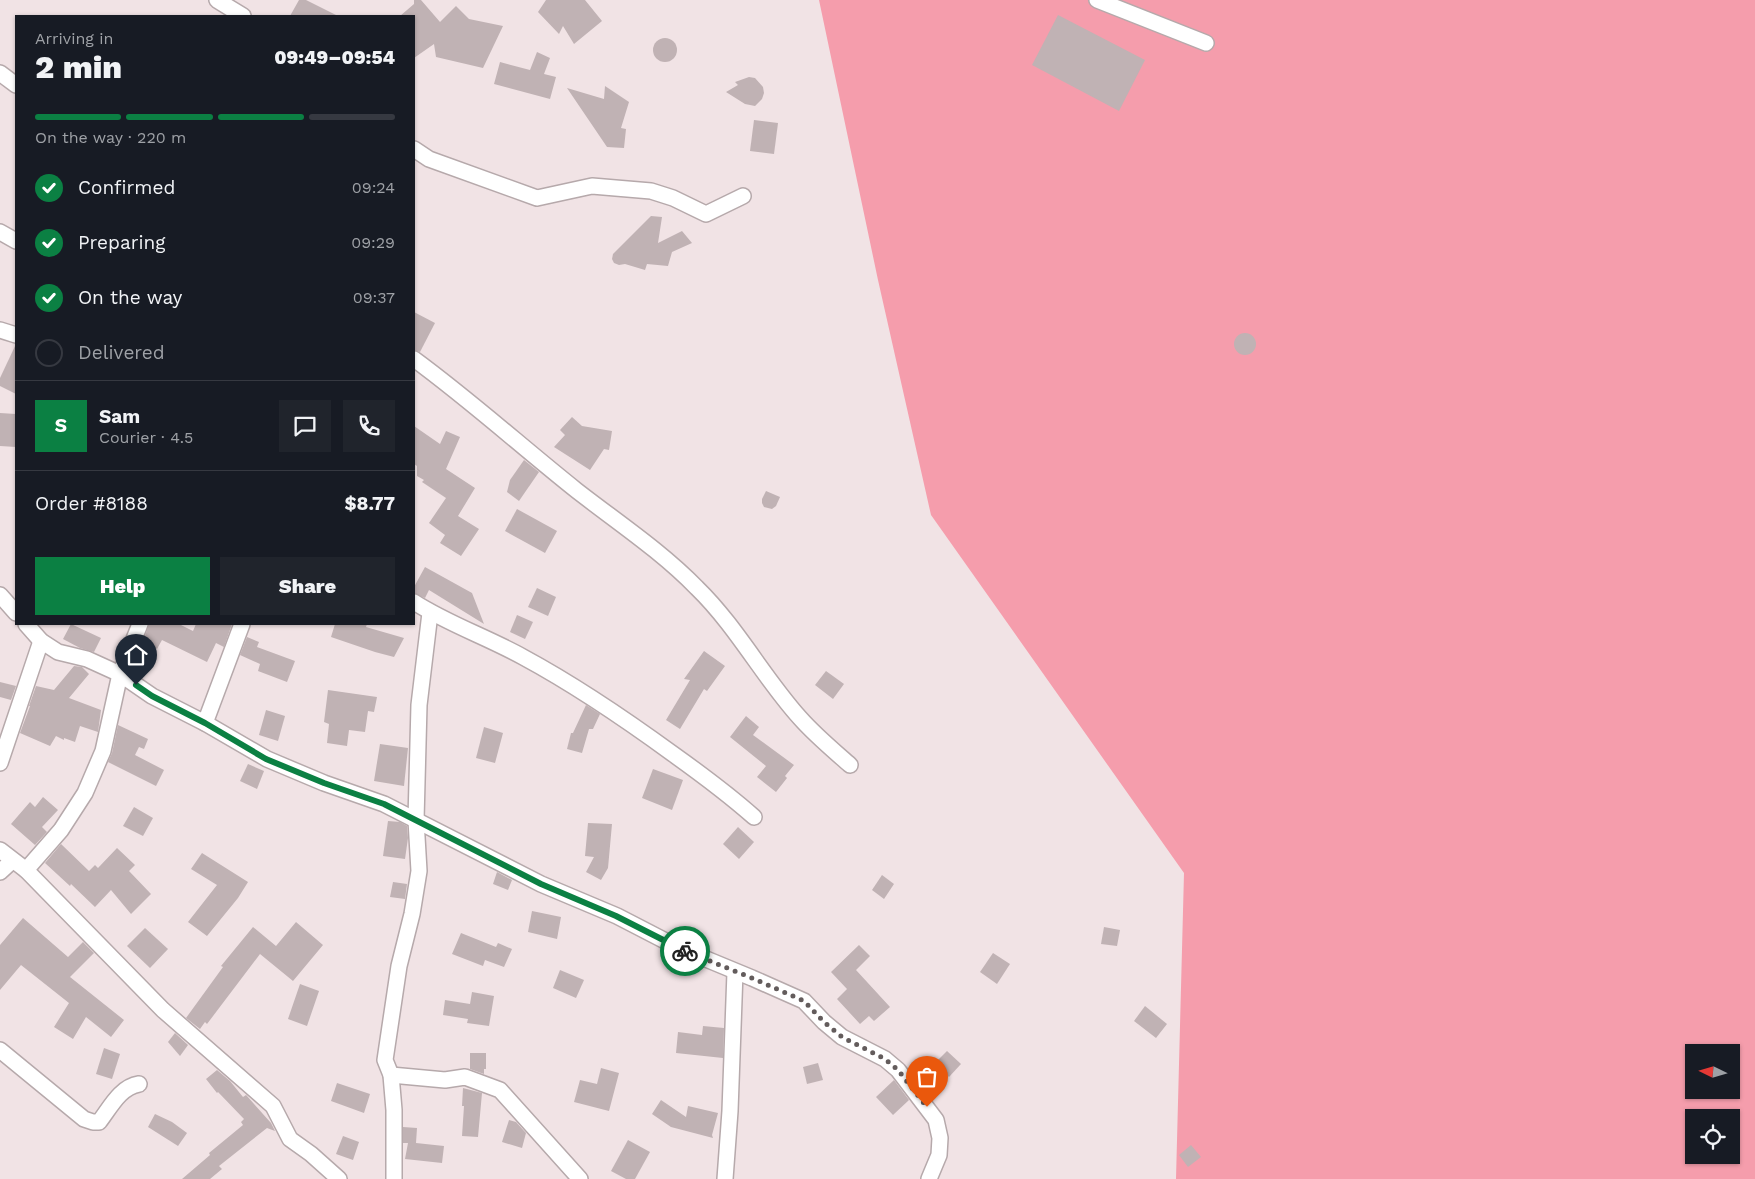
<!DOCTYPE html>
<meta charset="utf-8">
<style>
body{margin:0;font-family:"Work Sans",sans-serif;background:#20242c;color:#f1f3f6;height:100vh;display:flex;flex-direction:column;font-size:19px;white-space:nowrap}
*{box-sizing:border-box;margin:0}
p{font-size:16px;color:#9ea1a6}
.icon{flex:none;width:28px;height:28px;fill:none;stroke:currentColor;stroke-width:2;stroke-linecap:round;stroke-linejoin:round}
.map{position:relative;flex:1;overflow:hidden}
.details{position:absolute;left:15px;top:15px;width:400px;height:610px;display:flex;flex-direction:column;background:#171b24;border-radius:0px;box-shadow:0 1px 4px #0004}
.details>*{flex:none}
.needle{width:32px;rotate:275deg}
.controls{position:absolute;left:1685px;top:1044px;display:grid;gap:10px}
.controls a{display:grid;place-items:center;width:55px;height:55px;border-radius:0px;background:#171b24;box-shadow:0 1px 4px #0004;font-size:25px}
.pin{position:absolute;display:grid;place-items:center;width:42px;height:42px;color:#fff;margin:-51px -21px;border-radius:50% 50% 50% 0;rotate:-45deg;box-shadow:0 0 5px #0007}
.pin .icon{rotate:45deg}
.courier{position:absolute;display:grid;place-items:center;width:50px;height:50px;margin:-25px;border:4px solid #0b8043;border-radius:50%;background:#fff;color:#222;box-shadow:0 1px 6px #0007}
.headline em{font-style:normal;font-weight:800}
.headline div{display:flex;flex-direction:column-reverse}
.headline{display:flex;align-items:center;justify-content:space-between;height:85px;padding:0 20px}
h1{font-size:32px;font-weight:800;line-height:38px}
.bar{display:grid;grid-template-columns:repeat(4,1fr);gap:8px 5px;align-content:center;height:60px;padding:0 20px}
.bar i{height:6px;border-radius:4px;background:#363941}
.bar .selected{background:#0b8043}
.bar p{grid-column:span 4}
.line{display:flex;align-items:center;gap:12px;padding:0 20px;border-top:1px solid #363941}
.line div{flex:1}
.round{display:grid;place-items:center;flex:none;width:52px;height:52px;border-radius:0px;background:#20242c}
ol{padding:0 20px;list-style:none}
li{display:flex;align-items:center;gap:15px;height:55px}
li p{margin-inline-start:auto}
li .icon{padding:5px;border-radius:50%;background:#0b8043;color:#fff;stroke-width:4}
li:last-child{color:#9ea1a6}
li i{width:28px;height:28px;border:2px solid #363941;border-radius:50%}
.button{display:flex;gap:10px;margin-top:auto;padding:10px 20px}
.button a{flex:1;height:58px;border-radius:0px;background:#0b8043;color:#fff;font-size:20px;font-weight:800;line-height:58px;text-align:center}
.button a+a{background:#20242c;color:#f1f3f6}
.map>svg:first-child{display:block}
.green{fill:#f59dac;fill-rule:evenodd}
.building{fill:#c0b2b4}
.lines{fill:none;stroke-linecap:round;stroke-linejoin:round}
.street-casing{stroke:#b6a9ab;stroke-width:18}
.street{stroke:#fff;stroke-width:15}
.done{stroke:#635c5c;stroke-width:5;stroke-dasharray:0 9}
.route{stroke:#0b8043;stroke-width:6}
</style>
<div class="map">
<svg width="1755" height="1179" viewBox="0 0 1755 1179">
<rect width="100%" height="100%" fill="#f1e3e5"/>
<path class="green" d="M 819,0 L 1755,0 L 1755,1179 L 1176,1179 L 1184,873 L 931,515 L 878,280 ZM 1694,1052 L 1731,1052 L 1731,1090 L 1694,1090 ZM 1694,1118 L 1731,1118 L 1731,1155 L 1694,1155 Z"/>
<g class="building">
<path d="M 299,0 L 306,0 L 338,16 L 290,16 Z"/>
<path d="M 414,0 L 421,0 L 440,22 L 456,6 L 469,19 L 503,26 L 483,68 L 436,57 L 434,44 L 414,58 L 414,16 L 400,16 L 414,4 Z"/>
<path d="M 546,0 L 585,0 L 602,21 L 574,44 L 563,26 L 559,34 L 538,12 Z"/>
<path d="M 1058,15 L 1145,60 L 1119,111 L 1032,65 Z"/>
<circle cx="665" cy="50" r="12"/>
<path d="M 537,52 L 550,58 L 544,74 L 556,77 L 550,99 L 494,84 L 500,62 L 530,70 Z"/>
<path d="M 749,77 L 755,78 L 763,87 L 764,93 L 762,99 L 755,106 L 745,104 L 726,92 L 738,85 L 735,82 Z"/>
<path d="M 605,86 L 629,102 L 621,128 L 626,129 L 624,148 L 607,147 L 567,88 L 604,99 Z"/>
<path d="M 754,120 L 778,123 L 774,154 L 750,151 Z"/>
<path d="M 651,216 L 662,217 L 658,243 L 682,231 L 692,243 L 672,252 L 668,266 L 647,264 L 645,270 L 625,264 L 619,265 L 614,263 L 612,259 L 613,254 Z"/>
<path d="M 414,312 L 435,323 L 420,352 L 414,350 Z"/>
<circle cx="1245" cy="344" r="11"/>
<path d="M 16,344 L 16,394 L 0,386 L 0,378 Z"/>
<path d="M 0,413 L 16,414 L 16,447 L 0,446 Z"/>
<path d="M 572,417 L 582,426 L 612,431 L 609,450 L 604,449 L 590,470 L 554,447 L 565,435 L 560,430 Z"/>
<path d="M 414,426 L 440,444 L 446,431 L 460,437 L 446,469 L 475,488 L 458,516 L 479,529 L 461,556 L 440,543 L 445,535 L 429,523 L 446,498 L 422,482 L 424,480 L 417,476 L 417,466 L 414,464 Z"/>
<path d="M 524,460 L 539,472 L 519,501 L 507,492 L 510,480 Z"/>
<path d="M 766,491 L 780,497 L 776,506 L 772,509 L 764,507 L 762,503 L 762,499 Z"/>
<path d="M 517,509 L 557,531 L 545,553 L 505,531 Z"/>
<path d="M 425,567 L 472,593 L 484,624 L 429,590 L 425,598 L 414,593 L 414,587 Z"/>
<path d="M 537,588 L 556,597 L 548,616 L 528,607 Z"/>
<path d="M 517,615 L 533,622 L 525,639 L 510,632 Z"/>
<path d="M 71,624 L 101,638 L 94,652 L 80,648 L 63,639 Z"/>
<path d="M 149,624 L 179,624 L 193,631 L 196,624 L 232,624 L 224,647 L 216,643 L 207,662 L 162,640 L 157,649 L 143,642 Z"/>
<path d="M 335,624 L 367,624 L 366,627 L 404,638 L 394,657 L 375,652 L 331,637 Z"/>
<path d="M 247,637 L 259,642 L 257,647 L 295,661 L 287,682 L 258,671 L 260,664 L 240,655 Z"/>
<path d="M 704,651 L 725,666 L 707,691 L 704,689 L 680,729 L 666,720 L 690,680 L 684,679 Z"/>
<path d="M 74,666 L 82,667 L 89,674 L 69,698 L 101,710 L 98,732 L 80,726 L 75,742 L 64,738 L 64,740 L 56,736 L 50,746 L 20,733 L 30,706 L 29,706 L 36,686 L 54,690 Z"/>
<path d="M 826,671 L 844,684 L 833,699 L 815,685 Z"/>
<path d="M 0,682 L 16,686 L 11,700 L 0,697 Z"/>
<path d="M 328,690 L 377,697 L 374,712 L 368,711 L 365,732 L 349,730 L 347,746 L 327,743 L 329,724 L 324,722 Z"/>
<path d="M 586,705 L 600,714 L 593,729 L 589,729 L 582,753 L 567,749 L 571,733 L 573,733 Z"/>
<path d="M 266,710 L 285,716 L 278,741 L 259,735 Z"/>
<path d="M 746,716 L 759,727 L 753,735 L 794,765 L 785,776 L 787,778 L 776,792 L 757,777 L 766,766 L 730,737 Z"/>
<path d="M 118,725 L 148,739 L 144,749 L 139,747 L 135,755 L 164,770 L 156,786 L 108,762 L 112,753 Z"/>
<path d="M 484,727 L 503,733 L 495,763 L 476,758 Z"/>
<path d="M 380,744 L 408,748 L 404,786 L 374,781 Z"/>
<path d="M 248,764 L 264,771 L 257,789 L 240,781 Z"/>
<path d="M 653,769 L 683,780 L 672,810 L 642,798 Z"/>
<path d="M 43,797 L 58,810 L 42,827 L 47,832 L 35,845 L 11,824 L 30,802 L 35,807 Z"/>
<path d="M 134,807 L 153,818 L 143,836 L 123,826 Z"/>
<path d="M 388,821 L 400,822 L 407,826 L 408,838 L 405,859 L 383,856 Z"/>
<path d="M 588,823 L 612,824 L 608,868 L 601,880 L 586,872 L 594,857 L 585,856 Z"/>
<path d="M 738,827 L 754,842 L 739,859 L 723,844 Z"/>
<path d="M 61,844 L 89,871 L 95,865 L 98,868 L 117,848 L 135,865 L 129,871 L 151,894 L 131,914 L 111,890 L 95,907 L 71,884 L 70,886 L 45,863 Z"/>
<path d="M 202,853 L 248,882 L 238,898 L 207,936 L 188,922 L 217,885 L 191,869 Z"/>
<path d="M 497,872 L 512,880 L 508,890 L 493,884 Z"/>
<path d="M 882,875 L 894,884 L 884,899 L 872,890 Z"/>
<path d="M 393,882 L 407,884 L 405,899 L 390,897 Z"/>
<path d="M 532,911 L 561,917 L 557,939 L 528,932 Z"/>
<path d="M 23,918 L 68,957 L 83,942 L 94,953 L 70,977 L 124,1020 L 111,1037 L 86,1017 L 73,1039 L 54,1027 L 69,1003 L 21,965 L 0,990 L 0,945 Z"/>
<path d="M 296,922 L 323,945 L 293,981 L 260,954 L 207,1024 L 205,1022 L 200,1029 L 186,1018 L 223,967 L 221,966 L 253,927 L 276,946 Z"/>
<path d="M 1104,927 L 1120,930 L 1117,946 L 1101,944 Z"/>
<path d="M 145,928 L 168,949 L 150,968 L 127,946 Z"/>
<path d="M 461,933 L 496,947 L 498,943 L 512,949 L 504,967 L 485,960 L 483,966 L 452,954 Z"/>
<path d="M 859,945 L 870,956 L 856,970 L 890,1007 L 874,1021 L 869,1016 L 860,1024 L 837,999 L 847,989 L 831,972 Z"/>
<path d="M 993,953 L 1010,964 L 997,984 L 980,972 Z"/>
<path d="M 560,970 L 584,980 L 576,998 L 553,988 Z"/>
<path d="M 300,984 L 319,991 L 307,1026 L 288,1019 Z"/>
<path d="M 472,992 L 494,996 L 489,1026 L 467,1023 L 468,1019 L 443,1015 L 445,1000 L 470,1004 Z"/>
<path d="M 1145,1006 L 1167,1024 L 1156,1038 L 1134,1021 Z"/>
<path d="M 703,1026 L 724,1028 L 723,1058 L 676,1053 L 678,1032 L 702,1035 Z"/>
<path d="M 175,1033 L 188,1045 L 180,1056 L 168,1042 Z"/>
<path d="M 104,1048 L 120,1054 L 112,1079 L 96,1074 Z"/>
<path d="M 947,1051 L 961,1064 L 949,1077 L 935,1063 Z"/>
<path d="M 470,1053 L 486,1053 L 486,1069 L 484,1069 L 484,1074 L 470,1069 Z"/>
<path d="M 818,1063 L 823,1080 L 807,1084 L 803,1067 Z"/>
<path d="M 601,1068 L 619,1073 L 609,1111 L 574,1102 L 580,1080 L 597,1084 Z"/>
<path d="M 217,1070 L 230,1081 L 243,1097 L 246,1095 L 247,1096 L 271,1123 L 275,1131 L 267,1128 L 219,1166 L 222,1169 L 210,1179 L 182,1179 L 210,1155 L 209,1153 L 243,1125 L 241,1122 L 244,1119 L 218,1092 L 217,1093 L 206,1079 Z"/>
<path d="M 894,1080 L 909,1100 L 893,1115 L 876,1097 Z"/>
<path d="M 337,1083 L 370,1094 L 364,1113 L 331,1101 Z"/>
<path d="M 463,1088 L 482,1093 L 478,1137 L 462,1136 L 464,1106 L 462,1106 Z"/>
<path d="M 661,1100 L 686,1117 L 688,1106 L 718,1113 L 712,1135 L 713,1138 L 671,1127 L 652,1114 Z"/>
<path d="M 155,1114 L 172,1122 L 187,1133 L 178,1146 L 148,1127 Z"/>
<path d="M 509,1120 L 516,1122 L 526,1133 L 522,1148 L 502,1142 Z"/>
<path d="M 403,1127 L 417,1128 L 416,1143 L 444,1146 L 442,1163 L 405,1159 L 408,1143 L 403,1143 Z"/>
<path d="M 343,1136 L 359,1142 L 353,1160 L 336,1154 Z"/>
<path d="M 628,1140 L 650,1152 L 635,1179 L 626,1179 L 611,1171 Z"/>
<path d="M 1191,1145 L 1201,1157 L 1188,1167 L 1179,1155 Z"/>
</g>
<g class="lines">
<defs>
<g id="street">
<path d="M 217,0 L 243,16"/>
<path d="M 1097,0 L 1206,43"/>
<path d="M 0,73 L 16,85"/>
<path d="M 414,149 L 429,159 L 537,198 L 592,186 L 651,191 L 673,198 L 706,214 L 743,196"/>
<path d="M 0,232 L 16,241"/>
<path d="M 0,330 L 16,335"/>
<path d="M 414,359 C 470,400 522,447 576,490 C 617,522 661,551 697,588 C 737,627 763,677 800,718 C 815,735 833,750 850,765"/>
<path d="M 0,595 L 16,613"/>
<path d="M 414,602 C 448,624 487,637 523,657 C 575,685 625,719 673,754 C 701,774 728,794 754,817"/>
<path d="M 26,624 L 41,641 L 58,652 L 87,659 L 120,674 L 152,696 L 205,723 L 267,759 L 324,783 L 384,804 L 541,884 L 617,916 L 677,947 L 752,978 L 804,1001 L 824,1022 L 842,1037 L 885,1059 L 898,1070 L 936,1120 L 940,1138 L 939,1155 L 929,1179"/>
<path d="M 205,723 L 242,624"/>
<path d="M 0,763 L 41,641"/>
<path d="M 0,850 L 26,870 L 163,1010 L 273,1106 L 290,1139 L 311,1154 L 339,1179"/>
<path d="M 26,870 L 61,830 L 85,793 L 103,751 L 120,674 L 140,624"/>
<path d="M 0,872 L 12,861"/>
<path d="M 0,1050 L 84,1119 L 93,1122 L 99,1122 C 110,1108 120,1087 139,1084"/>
<path d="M 391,1075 L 445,1080 L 465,1077 L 500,1090 L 580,1179"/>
<path d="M 394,1179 L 394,1110 L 391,1075 L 385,1060 L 399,966 L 412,914 L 419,871 L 416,820 L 419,705 L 430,613"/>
<path d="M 725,1179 L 730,1111 L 735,972"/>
</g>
</defs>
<use href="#street" class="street-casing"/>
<use href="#street" class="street"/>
</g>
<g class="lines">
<path class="done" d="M 685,951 L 752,978 L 804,1001 L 824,1022 L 842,1037 L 885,1059 L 898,1070 L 927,1107"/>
<path class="route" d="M 136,685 L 152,696 L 205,723 L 266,759 L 324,783 L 384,804 L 541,884 L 616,916 L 685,951"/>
</g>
</svg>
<div class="controls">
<a><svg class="needle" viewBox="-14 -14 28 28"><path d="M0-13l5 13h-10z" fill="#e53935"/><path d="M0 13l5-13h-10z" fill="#9ea1a6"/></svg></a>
<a><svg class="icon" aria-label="locate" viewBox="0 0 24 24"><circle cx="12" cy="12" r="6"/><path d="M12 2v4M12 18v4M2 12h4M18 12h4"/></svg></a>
</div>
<div class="pin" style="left:927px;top:1107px;background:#ea580c"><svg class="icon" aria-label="bag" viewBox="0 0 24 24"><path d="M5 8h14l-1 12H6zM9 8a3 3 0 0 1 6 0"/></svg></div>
<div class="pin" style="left:136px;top:685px;background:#1f2937"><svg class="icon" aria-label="home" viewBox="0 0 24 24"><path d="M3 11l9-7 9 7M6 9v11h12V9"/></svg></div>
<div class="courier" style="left:685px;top:951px"><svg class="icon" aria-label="bike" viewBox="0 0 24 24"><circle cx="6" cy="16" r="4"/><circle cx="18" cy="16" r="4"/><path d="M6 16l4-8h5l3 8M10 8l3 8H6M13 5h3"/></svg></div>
<section class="details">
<div class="headline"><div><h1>2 min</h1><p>Arriving in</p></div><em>09:49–09:54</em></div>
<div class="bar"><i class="selected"></i><i class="selected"></i><i class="selected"></i><i></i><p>On the way · 220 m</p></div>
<ol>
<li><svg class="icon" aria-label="check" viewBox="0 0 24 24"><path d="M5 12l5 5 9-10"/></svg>Confirmed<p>09:24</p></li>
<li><svg class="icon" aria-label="check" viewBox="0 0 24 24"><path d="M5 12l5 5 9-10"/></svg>Preparing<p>09:29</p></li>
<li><svg class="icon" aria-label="check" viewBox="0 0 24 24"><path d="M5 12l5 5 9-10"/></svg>On the way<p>09:37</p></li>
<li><i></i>Delivered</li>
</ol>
<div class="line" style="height:90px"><b class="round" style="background:#0b8043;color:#fff">S</b><div><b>Sam</b><p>Courier · 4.5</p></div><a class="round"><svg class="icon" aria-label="chat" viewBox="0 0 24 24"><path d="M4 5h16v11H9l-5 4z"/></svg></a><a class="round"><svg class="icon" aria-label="phone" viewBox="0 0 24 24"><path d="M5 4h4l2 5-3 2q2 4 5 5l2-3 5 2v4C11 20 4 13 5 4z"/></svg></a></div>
<div class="line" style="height:65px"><div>Order #8188</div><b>$8.77</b></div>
<div class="button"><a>Help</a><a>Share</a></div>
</section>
</div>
